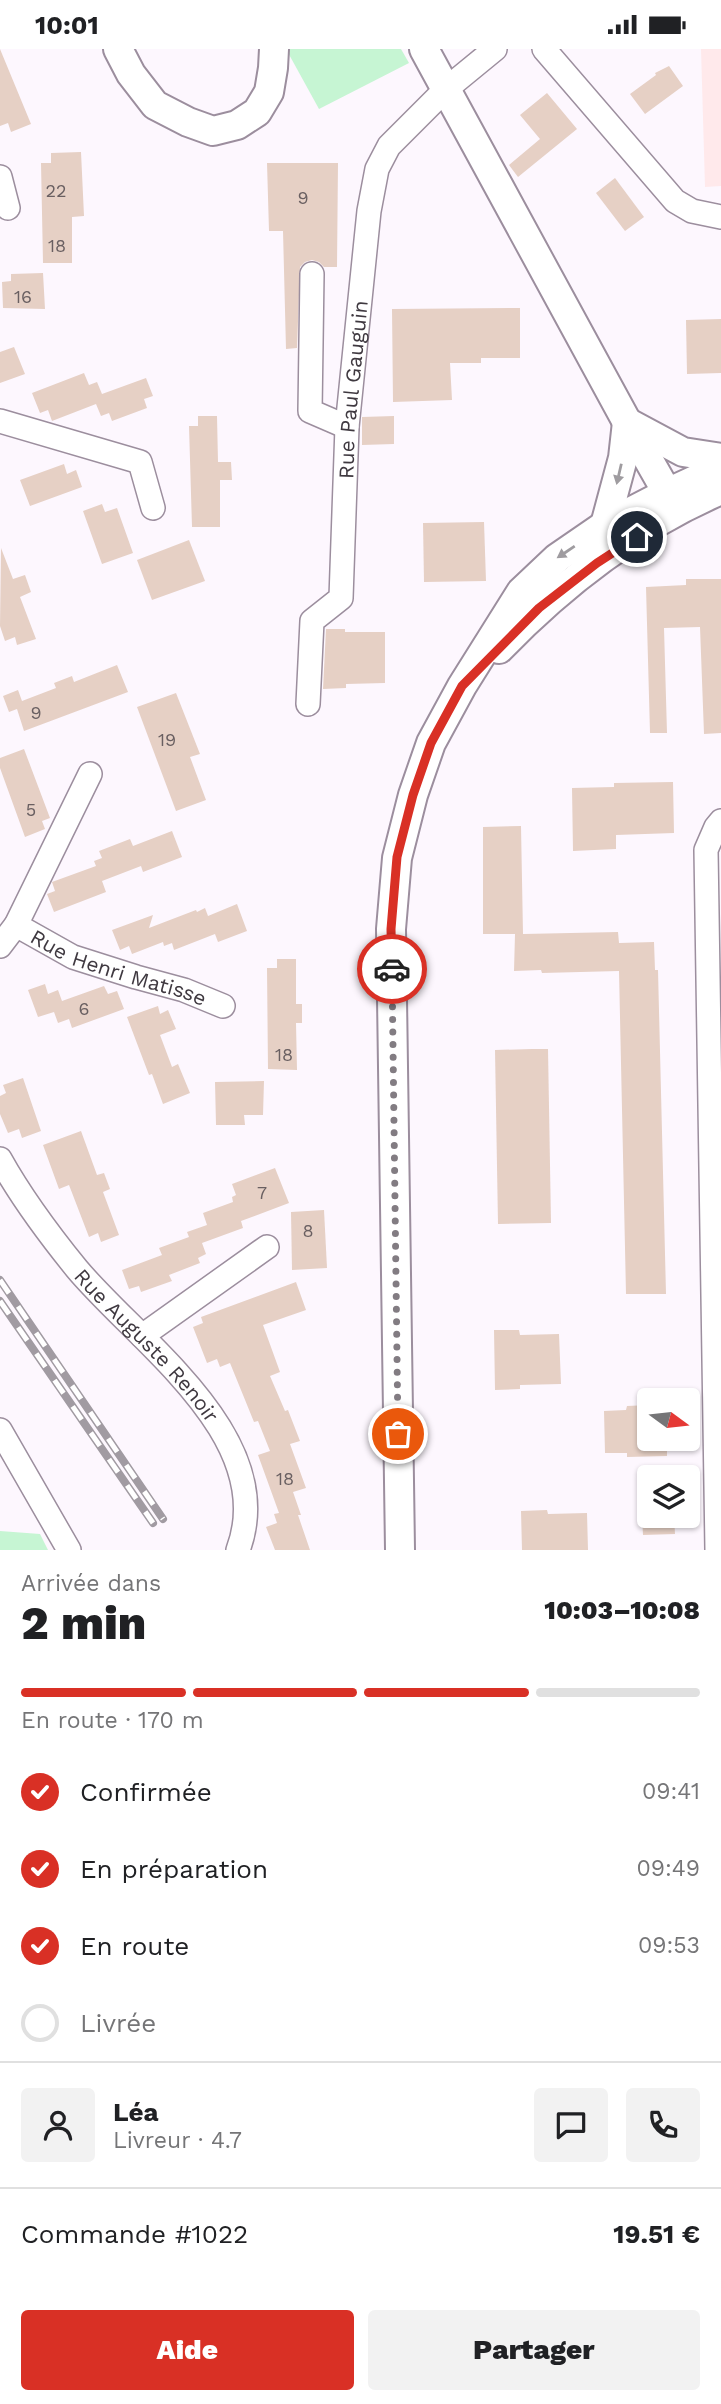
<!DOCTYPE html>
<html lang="fr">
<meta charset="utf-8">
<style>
body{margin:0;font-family:"Work Sans",sans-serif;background:#f2f2f2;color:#202124;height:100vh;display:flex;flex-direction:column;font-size:26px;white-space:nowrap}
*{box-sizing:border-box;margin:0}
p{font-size:23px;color:#757577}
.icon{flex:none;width:38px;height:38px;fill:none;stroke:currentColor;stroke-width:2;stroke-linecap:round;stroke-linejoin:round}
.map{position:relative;height:1501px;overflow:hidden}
.drawer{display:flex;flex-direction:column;background:#fff;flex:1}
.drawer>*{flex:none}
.needle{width:46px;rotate:105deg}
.buttons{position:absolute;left:637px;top:1339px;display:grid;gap:14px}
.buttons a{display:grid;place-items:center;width:63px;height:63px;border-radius:7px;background:#fff;box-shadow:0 2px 5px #0004;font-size:35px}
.pin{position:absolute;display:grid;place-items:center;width:60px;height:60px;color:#fff;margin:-30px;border:4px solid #fff;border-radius:50%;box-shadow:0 2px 7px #0007}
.courier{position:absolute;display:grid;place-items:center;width:70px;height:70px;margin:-35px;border:5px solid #d93025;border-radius:50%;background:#fff;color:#222;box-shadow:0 2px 9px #0007}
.headline em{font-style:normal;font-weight:800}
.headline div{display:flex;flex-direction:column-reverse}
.headline{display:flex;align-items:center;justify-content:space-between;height:119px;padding:0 21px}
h1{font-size:46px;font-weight:800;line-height:52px}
.bar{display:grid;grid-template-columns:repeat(4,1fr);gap:10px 7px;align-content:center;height:84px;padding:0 21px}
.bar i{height:9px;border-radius:5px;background:#e0e0e0}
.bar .active{background:#d93025}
.bar p{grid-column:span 4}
.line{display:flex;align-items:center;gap:18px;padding:0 21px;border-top:2px solid #e0e0e0}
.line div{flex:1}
.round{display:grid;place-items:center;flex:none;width:74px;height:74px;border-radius:7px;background:#f2f2f2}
ol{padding:0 21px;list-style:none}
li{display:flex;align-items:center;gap:21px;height:77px}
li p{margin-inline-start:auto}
li .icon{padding:7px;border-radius:50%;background:#d93025;color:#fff;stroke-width:4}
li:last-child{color:#757577}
li i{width:38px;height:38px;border:4px solid #e0e0e0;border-radius:50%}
.primary-button{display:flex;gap:14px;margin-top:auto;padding:14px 21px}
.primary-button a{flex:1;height:80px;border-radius:7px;background:#d93025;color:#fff;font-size:28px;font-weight:800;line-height:80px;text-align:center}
.primary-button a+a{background:#f2f2f2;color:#202124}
.status{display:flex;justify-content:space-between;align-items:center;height:49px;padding:0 35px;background:#fff;direction:ltr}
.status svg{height:19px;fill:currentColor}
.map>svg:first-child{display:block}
.education{fill:#ffe9eb}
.green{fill:#c6f5d3}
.building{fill:#e6d0c5}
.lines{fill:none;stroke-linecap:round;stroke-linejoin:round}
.minor-casing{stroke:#9c8e9e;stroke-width:26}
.tertiary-casing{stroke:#9c8e9e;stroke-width:32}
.minor{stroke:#fff;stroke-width:23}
.tertiary{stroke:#fff;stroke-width:28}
.rail-casing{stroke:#a19ba2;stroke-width:8}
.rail{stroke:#fff;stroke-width:5;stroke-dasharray:16;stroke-linecap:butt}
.oneway{fill:#9f9ca0}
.done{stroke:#827c82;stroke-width:7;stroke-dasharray:0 12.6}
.route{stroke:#d93025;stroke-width:9}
.labels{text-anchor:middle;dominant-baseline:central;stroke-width:7;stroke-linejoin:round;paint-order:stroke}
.number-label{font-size:18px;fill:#695f61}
.street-label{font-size:21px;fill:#3f3940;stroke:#fff}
</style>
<div class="status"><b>10:01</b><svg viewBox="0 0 49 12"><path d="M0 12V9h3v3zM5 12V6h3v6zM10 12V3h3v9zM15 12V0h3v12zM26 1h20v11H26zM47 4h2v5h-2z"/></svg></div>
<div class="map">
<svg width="721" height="1501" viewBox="0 0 721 1501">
<rect width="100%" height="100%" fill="#fdf7fe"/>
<path class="education" d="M 701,0 L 721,0 L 721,137 L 705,138 Z"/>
<g class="green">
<path d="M 286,0 L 401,0 L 409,14 L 319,60 Z"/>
<path d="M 0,1482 L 40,1485 L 48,1501 L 0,1501 Z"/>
</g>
<g class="building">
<path d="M 0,0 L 31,75 L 11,83 L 8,74 L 0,77 Z"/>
<path d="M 669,17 L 683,37 L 645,65 L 630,45 L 656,26 L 655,24 Z"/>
<path d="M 547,44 L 577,80 L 518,128 L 509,116 L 540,90 L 520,66 Z"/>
<path d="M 81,103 L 84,167 L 72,168 L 72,214 L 43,214 L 41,114 L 51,114 L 51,104 Z"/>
<path d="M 267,114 L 338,114 L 337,218 L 324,218 L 319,213 L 312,211 L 305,213 L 300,218 L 297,299 L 286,300 L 283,182 L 269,182 Z"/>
<path d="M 615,129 L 644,168 L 625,182 L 596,144 Z"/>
<path d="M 43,224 L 45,260 L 3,259 L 2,233 L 11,232 L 11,225 Z"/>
<path d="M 520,259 L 520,309 L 481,309 L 481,314 L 450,314 L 452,351 L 393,353 L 392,260 Z"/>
<path d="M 721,270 L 721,324 L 687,325 L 686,271 Z"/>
<path d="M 14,298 L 25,325 L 0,334 L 0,303 Z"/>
<path d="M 84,324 L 89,336 L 97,333 L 102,345 L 146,329 L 153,347 L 144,350 L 147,359 L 112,372 L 109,364 L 101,367 L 96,355 L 52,372 L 48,361 L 40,364 L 32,344 Z"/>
<path d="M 198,367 L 217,367 L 218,413 L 231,413 L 232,431 L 220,431 L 220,478 L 192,478 L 189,377 L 198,377 Z"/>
<path d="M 394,367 L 394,395 L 362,396 L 362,368 Z"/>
<path d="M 64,415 L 67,425 L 76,421 L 82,438 L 30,457 L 20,431 Z"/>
<path d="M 102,455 L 105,463 L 117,459 L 133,504 L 102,515 L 83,462 Z"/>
<path d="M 484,473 L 486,532 L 424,533 L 423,474 Z"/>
<path d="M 189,491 L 205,532 L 152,551 L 137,511 Z"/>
<path d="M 1,499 L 13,530 L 25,526 L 31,543 L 20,548 L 36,590 L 17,596 L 15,588 L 5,592 L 0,577 Z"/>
<path d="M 686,530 L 721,530 L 721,684 L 704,685 L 700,578 L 664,579 L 667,684 L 650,684 L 646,538 L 686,536 Z"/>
<path d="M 326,580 L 345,580 L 345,583 L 385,583 L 385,634 L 346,635 L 346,639 L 323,640 Z"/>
<path d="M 117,616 L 128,643 L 24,682 L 17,660 L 9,663 L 3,647 L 18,641 L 22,652 L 56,639 L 54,634 L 72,627 L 74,633 Z"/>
<path d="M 176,644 L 200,705 L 190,708 L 206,751 L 176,762 L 137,658 Z"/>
<path d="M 24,700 L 50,769 L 42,772 L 45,780 L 25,788 L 0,719 L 0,709 Z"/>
<path d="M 673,733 L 674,784 L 616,786 L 616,800 L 573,802 L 572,739 L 614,738 L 614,734 Z"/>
<path d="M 521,777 L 523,885 L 618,883 L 619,894 L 654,893 L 655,921 L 658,921 L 666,1245 L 626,1245 L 619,922 L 542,924 L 541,921 L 514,922 L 515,885 L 483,885 L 483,778 Z"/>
<path d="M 172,782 L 182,808 L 143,823 L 141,817 L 102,832 L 106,843 L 54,863 L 47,845 L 55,842 L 52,833 L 96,817 L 94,812 L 102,809 L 99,802 L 130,790 L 133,797 Z"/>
<path d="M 237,855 L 247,882 L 218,893 L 215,885 L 174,901 L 172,894 L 164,897 L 163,893 L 132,905 L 129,897 L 120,901 L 112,881 L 153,866 L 149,879 L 196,861 L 197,863 L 205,859 L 208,867 Z"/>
<path d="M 277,910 L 296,910 L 296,955 L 302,955 L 302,974 L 296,974 L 297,1021 L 268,1020 L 267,919 L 277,919 Z"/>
<path d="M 45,935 L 48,945 L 58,941 L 62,952 L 104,937 L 108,945 L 117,942 L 124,960 L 72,979 L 69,970 L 58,974 L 54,963 L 38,968 L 28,941 Z"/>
<path d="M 158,957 L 160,965 L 168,961 L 176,980 L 160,986 L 172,1018 L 178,1015 L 190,1044 L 163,1055 L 152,1025 L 149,1026 L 127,968 Z"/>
<path d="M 532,1000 L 548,1000 L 551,1174 L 498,1175 L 495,1001 Z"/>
<path d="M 23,1029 L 41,1082 L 22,1089 L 19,1080 L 8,1084 L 0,1065 L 0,1047 L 6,1044 L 3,1036 Z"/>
<path d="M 264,1032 L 263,1066 L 244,1066 L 245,1076 L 216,1076 L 215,1033 Z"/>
<path d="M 81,1082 L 97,1126 L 104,1124 L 110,1140 L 103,1143 L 119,1186 L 101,1193 L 98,1184 L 89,1188 L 69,1136 L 59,1140 L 43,1096 Z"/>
<path d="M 275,1119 L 289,1154 L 241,1172 L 243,1179 L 202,1194 L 206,1205 L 198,1209 L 200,1214 L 169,1226 L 172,1232 L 141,1243 L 139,1237 L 129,1240 L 122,1221 L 162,1206 L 159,1199 L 189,1188 L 187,1183 L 207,1176 L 203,1164 L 233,1153 L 232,1148 L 236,1146 L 232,1135 Z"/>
<path d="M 324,1161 L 327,1219 L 292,1221 L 291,1163 Z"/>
<path d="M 296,1233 L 306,1261 L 263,1276 L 280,1323 L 270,1327 L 285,1362 L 288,1361 L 300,1392 L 290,1395 L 306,1439 L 293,1443 L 301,1466 L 298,1466 L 310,1501 L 275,1501 L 266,1478 L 277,1474 L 274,1465 L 279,1464 L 258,1406 L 270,1402 L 258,1372 L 254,1373 L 230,1314 L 220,1318 L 217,1310 L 207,1314 L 193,1278 L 203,1274 L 201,1268 Z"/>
<path d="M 494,1281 L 519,1281 L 520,1286 L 559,1285 L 561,1335 L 520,1336 L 520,1340 L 495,1341 Z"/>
<path d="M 649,1356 L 649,1390 L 667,1390 L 667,1407 L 627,1408 L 627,1404 L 605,1404 L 604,1362 L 626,1361 L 627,1357 Z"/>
<path d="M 547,1461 L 548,1465 L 587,1464 L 588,1501 L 522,1501 L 521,1462 Z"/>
<path d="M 642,1466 L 674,1466 L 675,1485 L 643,1486 Z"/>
</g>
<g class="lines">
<defs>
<g id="minor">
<path d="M 544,0 L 675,152 L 692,162 L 721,168"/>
<path d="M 0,128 L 8,159"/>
<path d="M 312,225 L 310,362 L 347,378"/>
<path d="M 0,372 L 140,413 L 153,459"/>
<path id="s1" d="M 308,655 L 312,572 L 341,549 L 347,378 L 369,162 L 377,120 L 389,97 L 445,41 L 495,0"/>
<path id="s2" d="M 16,876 L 73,908 L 136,928 L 184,941 L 223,957"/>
<path d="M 0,897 L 16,876 L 90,725"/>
<path id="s3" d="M 0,1110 C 20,1146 51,1188 77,1220 C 139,1294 280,1389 238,1501"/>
<path d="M 142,1287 L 267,1198"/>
<path d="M 0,1381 L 69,1501"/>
<path d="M 717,1501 L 706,801 L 716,778 L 721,772"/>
</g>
<g id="tertiary">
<path d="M 118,0 L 131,25 L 155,56 L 188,73 L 213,82 L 237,76 L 257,63 L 269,43 L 273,19 L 274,0"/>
<path d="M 424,0 L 627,373 L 677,461"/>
<path d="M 605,476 L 623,409 L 627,373 L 683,403 L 721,409"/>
<path d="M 499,600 C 562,535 637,477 721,441"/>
<path d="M 400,1501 L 391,880 L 397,809 L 413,746 L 431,694 L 462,637 L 521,543 L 557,509 L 605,476 L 667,444 L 721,419"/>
</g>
</defs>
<use href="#minor" class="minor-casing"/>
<use href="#tertiary" class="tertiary-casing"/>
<use href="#minor" class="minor"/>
<use href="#tertiary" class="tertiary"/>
<defs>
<g id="rail">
<path d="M 0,1231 L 163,1470"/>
<path d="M 0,1252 L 153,1474"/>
</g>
</defs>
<use href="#rail" class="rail-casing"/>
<use href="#rail" class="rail"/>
</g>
<defs><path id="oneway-solid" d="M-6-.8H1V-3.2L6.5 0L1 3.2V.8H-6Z" transform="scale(1.75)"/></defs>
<g class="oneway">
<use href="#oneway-solid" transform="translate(619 425) rotate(103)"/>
<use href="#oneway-solid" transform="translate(566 503) rotate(146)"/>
</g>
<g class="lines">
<path class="done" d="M 392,920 L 398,1385"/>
<path class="route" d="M 392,920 L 391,880 L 397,808 L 413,746 L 431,694 L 462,637 L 539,559 L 597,514 L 637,488"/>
</g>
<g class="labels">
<g class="number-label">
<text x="56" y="141">22</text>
<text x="303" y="148">9</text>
<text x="57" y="196">18</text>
<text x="23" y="247">16</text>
<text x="36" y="663">9</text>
<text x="167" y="690">19</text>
<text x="31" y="760">5</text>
<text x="84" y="959">6</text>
<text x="284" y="1005">18</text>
<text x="262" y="1143">7</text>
<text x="308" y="1181">8</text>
<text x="285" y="1429">18</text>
</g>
<g class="street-label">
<text stroke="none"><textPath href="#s1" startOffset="329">Rue Paul Gauguin</textPath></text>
<text stroke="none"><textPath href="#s2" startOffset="112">Rue Henri Matisse</textPath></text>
<text stroke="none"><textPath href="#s3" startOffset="238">Rue Auguste Renoir</textPath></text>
</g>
</g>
</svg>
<div class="buttons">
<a><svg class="needle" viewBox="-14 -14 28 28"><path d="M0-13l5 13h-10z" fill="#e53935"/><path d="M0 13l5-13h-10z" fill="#757577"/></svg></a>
<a><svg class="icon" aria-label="layers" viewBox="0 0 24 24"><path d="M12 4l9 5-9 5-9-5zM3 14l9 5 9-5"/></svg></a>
</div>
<div class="pin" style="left:398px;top:1385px;background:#ea580c"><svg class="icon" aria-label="bag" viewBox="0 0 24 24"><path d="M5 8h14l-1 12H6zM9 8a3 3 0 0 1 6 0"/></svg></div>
<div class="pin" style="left:637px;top:488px;background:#1f2937"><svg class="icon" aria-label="home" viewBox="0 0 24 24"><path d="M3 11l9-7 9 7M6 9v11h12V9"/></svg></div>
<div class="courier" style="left:392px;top:920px"><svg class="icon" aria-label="car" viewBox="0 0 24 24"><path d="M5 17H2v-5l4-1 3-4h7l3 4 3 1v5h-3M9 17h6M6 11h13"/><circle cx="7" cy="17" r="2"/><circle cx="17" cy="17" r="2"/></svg></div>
</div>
<section class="drawer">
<div class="headline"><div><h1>2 min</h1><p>Arrivée dans</p></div><em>10:03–10:08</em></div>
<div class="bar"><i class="active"></i><i class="active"></i><i class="active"></i><i></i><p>En route · 170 m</p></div>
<ol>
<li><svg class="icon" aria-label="check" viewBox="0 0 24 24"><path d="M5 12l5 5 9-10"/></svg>Confirmée<p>09:41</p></li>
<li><svg class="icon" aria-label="check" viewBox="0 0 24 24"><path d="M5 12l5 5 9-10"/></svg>En préparation<p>09:49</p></li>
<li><svg class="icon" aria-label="check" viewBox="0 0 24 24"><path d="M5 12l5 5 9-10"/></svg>En route<p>09:53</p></li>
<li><i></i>Livrée</li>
</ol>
<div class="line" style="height:126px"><a class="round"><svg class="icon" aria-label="person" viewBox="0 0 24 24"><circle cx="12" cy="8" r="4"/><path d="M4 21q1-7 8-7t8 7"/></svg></a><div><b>Léa</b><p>Livreur · 4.7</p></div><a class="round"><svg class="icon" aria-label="chat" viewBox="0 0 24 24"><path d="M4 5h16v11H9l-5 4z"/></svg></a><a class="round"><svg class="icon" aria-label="phone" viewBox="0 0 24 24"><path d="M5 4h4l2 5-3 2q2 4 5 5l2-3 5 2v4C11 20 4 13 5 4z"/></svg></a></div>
<div class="line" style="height:91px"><div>Commande #1022</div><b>19.51 €</b></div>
<div class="primary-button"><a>Aide</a><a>Partager</a></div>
</section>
